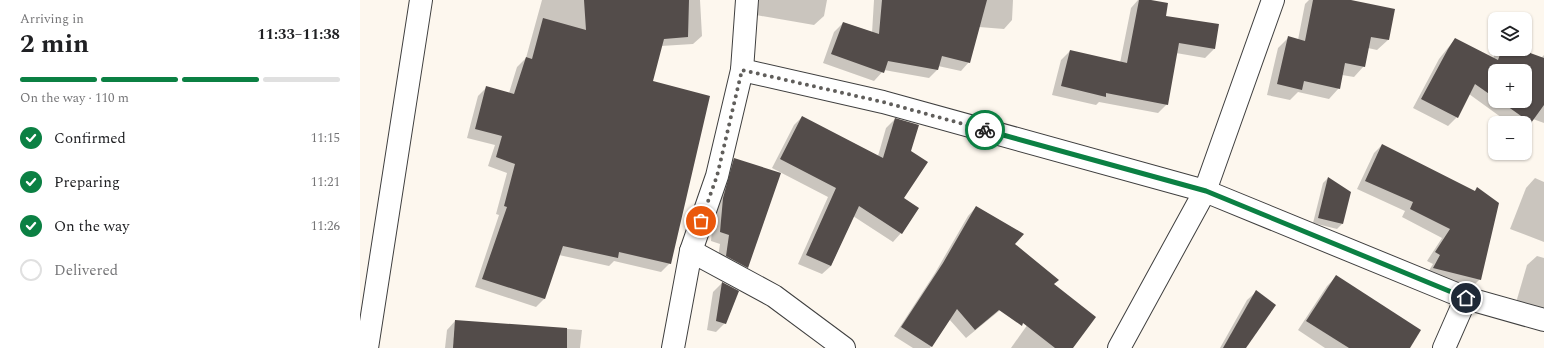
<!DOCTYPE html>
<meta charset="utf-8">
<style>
body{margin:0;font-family:Spectral,serif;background:#f6f6f6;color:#202124;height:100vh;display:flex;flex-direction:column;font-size:15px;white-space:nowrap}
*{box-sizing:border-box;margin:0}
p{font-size:13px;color:#757577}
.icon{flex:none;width:22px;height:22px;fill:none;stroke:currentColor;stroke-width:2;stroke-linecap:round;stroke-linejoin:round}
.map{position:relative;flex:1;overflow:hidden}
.side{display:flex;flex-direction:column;background:#fff;width:360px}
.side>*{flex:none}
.fabs{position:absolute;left:1128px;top:12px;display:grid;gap:8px}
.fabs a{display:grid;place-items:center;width:44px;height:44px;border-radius:8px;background:#fff;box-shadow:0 1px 3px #0004;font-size:20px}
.pin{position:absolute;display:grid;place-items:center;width:34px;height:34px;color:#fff;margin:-17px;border:2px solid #fff;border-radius:50%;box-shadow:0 1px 4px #0007}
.courier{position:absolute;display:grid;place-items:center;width:40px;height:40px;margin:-20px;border:3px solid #0b8043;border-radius:50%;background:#fff;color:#222;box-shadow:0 1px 5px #0007}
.head em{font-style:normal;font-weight:700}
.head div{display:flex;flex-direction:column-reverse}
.head{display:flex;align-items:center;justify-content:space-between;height:68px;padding:0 20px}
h1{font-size:26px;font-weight:700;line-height:30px}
.bar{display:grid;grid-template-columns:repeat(4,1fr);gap:6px 4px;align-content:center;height:48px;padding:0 20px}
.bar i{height:5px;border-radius:3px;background:#e0e0e0}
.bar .current{background:#0b8043}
.bar p{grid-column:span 4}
ol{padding:0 20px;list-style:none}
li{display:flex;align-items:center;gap:12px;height:44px}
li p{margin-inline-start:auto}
li .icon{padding:4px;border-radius:50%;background:#0b8043;color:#fff;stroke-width:4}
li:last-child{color:#757577}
li i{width:22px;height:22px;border:2px solid #e0e0e0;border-radius:50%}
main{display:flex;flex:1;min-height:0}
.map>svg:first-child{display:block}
.shadow{fill:#0003;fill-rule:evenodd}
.building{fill:#534c4a}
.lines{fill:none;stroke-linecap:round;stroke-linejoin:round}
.street-casing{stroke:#3f3f3f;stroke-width:24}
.street{stroke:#fff;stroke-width:22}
.done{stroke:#605e5b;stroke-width:4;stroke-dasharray:0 7.2}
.route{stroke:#0b8043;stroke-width:5}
</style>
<main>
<section class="side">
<div class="head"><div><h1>2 min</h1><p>Arriving in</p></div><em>11:33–11:38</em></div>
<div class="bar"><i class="current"></i><i class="current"></i><i class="current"></i><i></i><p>On the way · 110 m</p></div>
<ol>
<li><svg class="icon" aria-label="check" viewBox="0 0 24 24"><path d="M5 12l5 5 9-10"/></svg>Confirmed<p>11:15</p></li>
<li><svg class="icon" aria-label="check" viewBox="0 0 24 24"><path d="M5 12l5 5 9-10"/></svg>Preparing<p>11:21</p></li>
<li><svg class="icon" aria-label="check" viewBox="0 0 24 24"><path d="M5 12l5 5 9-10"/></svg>On the way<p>11:26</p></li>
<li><i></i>Delivered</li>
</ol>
</section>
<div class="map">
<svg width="1184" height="348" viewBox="0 0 1184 348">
<rect width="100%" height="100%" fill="#fdf7ee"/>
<g class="shadow">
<path d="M 182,0 L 340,0 L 342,36 L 333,44 L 301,46 L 292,82 L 310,263 L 301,272 L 254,261 L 249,266 L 199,255 L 184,299 L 176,307 L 115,287 L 139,215 L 136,214 L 147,173 L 128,166 L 135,145 L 107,138 L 118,96 L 126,88 L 149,93 L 157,67 L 166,58 Z"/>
<path d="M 399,0 L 467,0 L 464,16 L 454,25 L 396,15 Z"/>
<path d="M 514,0 L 653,0 L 652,20 L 644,29 L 619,27 L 609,62 L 601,71 L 578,66 L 577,70 L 569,78 L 524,70 L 514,81 L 463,63 L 474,32 L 483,23 L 512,33 Z"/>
<path d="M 778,0 L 785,0 L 805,16 L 854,49 L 845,58 L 816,53 L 807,104 L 798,113 L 739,102 L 736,105 L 692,95 L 701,60 L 710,51 L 760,63 L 771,8 Z"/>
<path d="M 949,0 L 986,0 L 1028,40 L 1017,50 L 1008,48 L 1004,66 L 994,77 L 982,75 L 979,88 L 969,99 L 938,92 L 930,100 L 907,95 L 918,48 L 929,37 L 938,40 L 945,4 Z"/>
<path d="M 1095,39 L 1133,59 L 1135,53 L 1140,49 L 1157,49 L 1181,58 L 1184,55 L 1184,123 L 1173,119 L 1165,128 L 1165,123 L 1149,123 L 1109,94 L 1097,117 L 1088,126 L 1053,108 L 1079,59 ZM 1135,71 L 1165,71 L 1165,101 L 1135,101 Z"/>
<path d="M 442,117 L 518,156 L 526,128 L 535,119 L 550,151 L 543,198 L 541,233 L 533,242 L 493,216 L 471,266 L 462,274 L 438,264 L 468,197 L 412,168 L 434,125 Z"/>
<path d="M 1022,145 L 1114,192 L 1117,189 L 1120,279 L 1111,288 L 1065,277 L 1073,264 L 1067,261 L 1082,238 L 1042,217 L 1045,211 L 997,189 L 1014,153 Z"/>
<path d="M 374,159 L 387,267 L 378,276 L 357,265 L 360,244 L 351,241 L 354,208 L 365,168 Z"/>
<path d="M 968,178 L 982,224 L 977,229 L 953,223 L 963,183 Z"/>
<path d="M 1175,178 L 1184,182 L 1184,242 L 1150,229 L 1166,188 Z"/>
<path d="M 616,207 L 653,244 L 678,279 L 606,338 L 589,319 L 570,348 L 553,348 L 534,336 L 575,273 L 608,216 Z"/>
<path d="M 1177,256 L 1184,258 L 1184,314 L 1155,306 L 1167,265 Z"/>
<path d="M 976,277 L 1027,348 L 965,348 L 938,330 L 967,286 Z"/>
<path d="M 362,283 L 365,323 L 356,332 L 347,330 L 353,292 Z"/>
<path d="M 896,292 L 884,348 L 860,348 L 887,300 Z"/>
<path d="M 687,297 L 711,348 L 651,348 Z"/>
<path d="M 95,321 L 222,330 L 220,348 L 85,348 L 87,330 Z"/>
</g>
<g class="building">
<path d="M 224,0 L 329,0 L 328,37 L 304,39 L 293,81 L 350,96 L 311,264 L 259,252 L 258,258 L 203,246 L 185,299 L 122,279 L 147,207 L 144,206 L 155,164 L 136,157 L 142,136 L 115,129 L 126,86 L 154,94 L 166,57 L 172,59 L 183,18 L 226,30 Z"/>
<path d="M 522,0 L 627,0 L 610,63 L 582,56 L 578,70 L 528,61 L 524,73 L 471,54 L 483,22 L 519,34 Z"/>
<path d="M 779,0 L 791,0 L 808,3 L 806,16 L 859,24 L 855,49 L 819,43 L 808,105 L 746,93 L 746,97 L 701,86 L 710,50 L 767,63 Z"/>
<path d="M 953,0 L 991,0 L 1035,9 L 1029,40 L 1011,37 L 1005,67 L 985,63 L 980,89 L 944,81 L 942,90 L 917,84 L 928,36 L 945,41 Z"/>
<path d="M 1095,38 L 1138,60 L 1142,49 L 1159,49 L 1184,58 L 1184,105 L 1171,123 L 1140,101 L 1165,101 L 1165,71 L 1135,71 L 1135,98 L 1115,84 L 1098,118 L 1061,99 L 1088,49 Z"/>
<path d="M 442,116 L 523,158 L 535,118 L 559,125 L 551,151 L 568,162 L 544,198 L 559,208 L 542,234 L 499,206 L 471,266 L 446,255 L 476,188 L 420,159 Z"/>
<path d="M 1022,144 L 1115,191 L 1117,187 L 1139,203 L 1121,280 L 1073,268 L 1080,255 L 1075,252 L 1090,229 L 1050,209 L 1053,202 L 1005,181 Z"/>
<path d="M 374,158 L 421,173 L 388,268 L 366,256 L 369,235 L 360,232 L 363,198 Z"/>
<path d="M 968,177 L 991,192 L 983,224 L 958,218 Z"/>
<path d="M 616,206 L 664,234 L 655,244 L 699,280 L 694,284 L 736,317 L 713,348 L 695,348 L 663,323 L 662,326 L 639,310 L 615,330 L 597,309 L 572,347 L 541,327 L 583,263 Z"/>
<path d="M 976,275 L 1061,330 L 1050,348 L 989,348 L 946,321 Z"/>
<path d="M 362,282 L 379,291 L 366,324 L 356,321 Z"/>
<path d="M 896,290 L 916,305 L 886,348 L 863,348 Z"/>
<path d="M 95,320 L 207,328 L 207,348 L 93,348 Z"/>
</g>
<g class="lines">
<defs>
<g id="street">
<path d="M 382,70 L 523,102 L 845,191 L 1106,298 L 1184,320"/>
<path d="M 331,251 L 414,296 L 484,348"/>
<path d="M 7,348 L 61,0"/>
<path d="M 313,348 L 331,251 L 357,176 L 382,70 L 387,0"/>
<path d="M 759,348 L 845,191 L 913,0"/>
<path d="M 1084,348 L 1106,298"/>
</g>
</defs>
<use href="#street" class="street-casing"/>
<use href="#street" class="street"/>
</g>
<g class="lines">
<path class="done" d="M 341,221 L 357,176 L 382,70 L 523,102 L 625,130"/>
<path class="route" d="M 625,130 L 846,191 L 1106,298"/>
</g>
</svg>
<div class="fabs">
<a><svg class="icon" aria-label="layers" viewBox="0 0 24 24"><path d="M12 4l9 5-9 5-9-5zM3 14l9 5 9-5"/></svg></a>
<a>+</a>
<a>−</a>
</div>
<div class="pin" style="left:341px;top:221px;background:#ea580c"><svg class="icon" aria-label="bag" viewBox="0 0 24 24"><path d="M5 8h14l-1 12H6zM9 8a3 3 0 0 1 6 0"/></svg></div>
<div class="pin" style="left:1106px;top:298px;background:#1f2937"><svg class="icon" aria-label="home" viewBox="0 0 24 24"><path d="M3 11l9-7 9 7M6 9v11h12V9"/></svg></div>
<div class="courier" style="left:625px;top:130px"><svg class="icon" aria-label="bike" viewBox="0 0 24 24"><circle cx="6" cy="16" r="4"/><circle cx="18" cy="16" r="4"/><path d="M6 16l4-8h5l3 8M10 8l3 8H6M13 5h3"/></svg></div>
</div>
</main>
